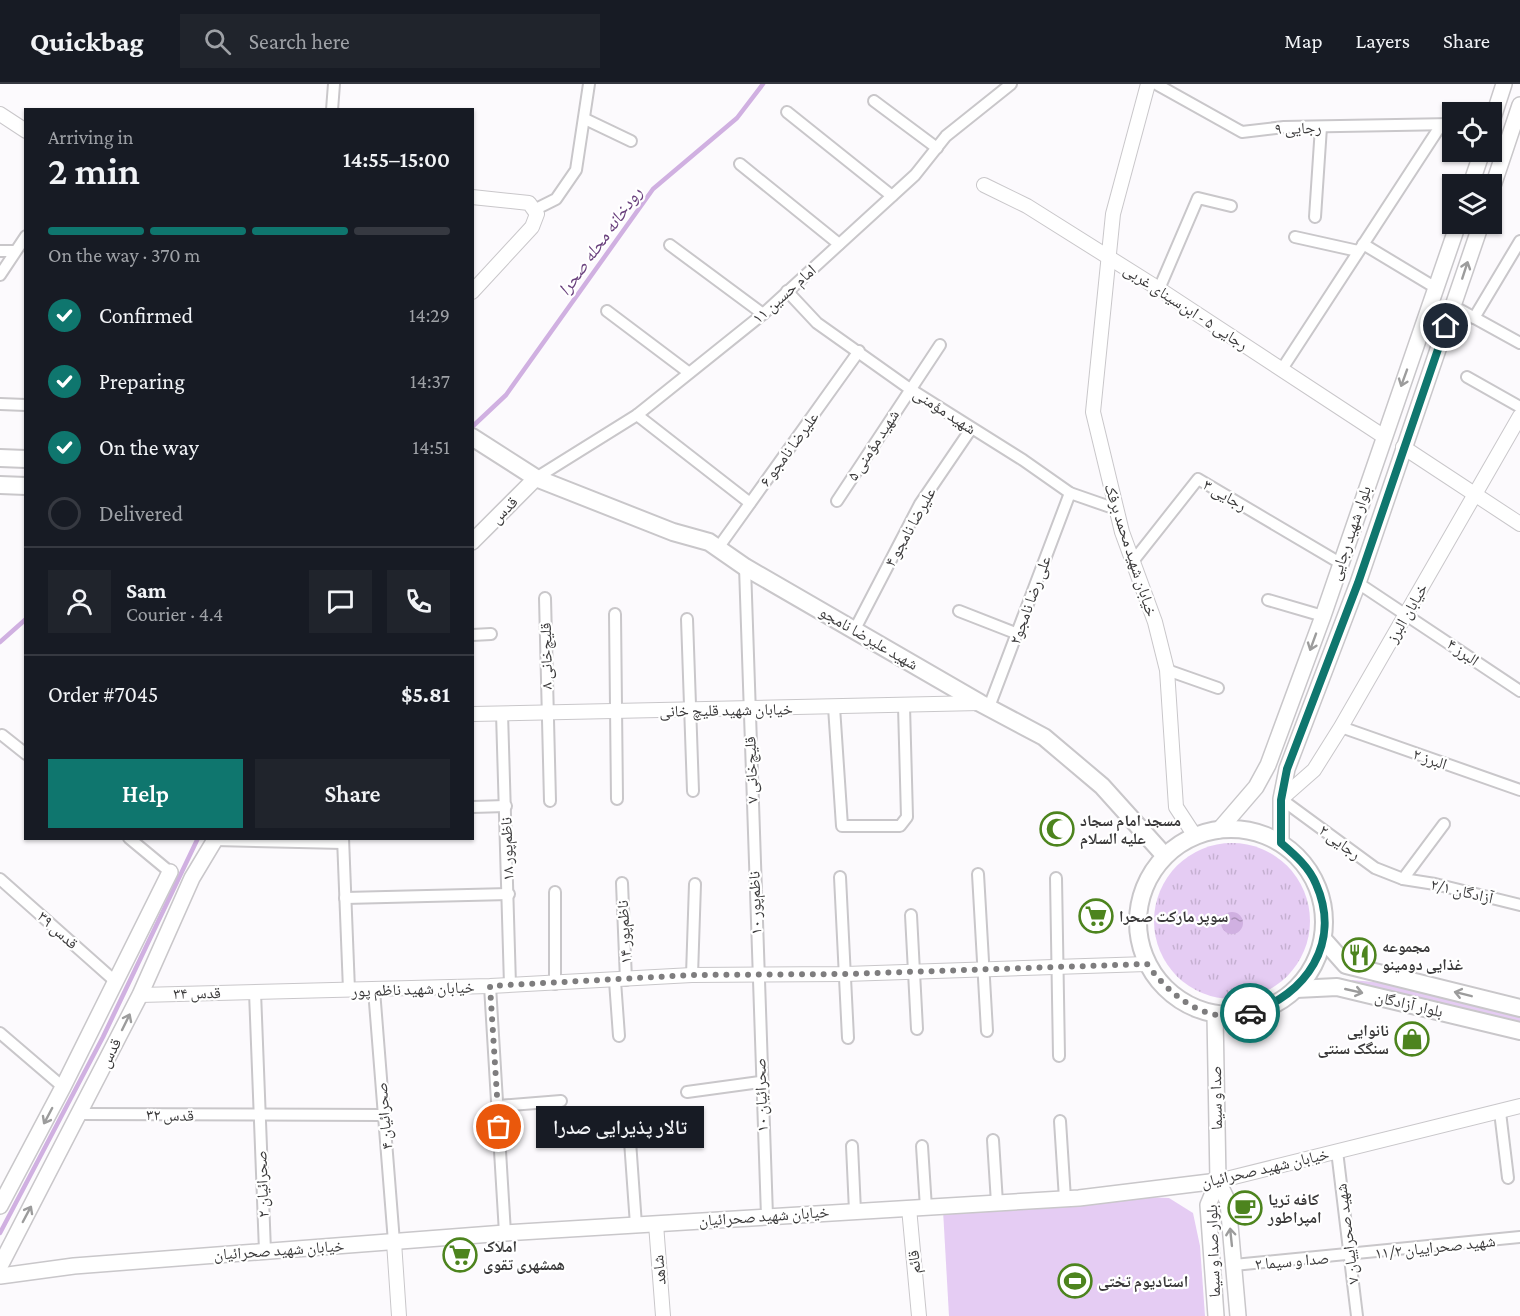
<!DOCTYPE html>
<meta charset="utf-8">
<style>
body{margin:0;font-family:"Crimson Pro","Noto Naskh Arabic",serif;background:#20242c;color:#f1f3f6;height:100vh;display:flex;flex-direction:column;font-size:22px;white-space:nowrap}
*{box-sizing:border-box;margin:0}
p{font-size:20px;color:#9ea1a6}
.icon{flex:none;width:33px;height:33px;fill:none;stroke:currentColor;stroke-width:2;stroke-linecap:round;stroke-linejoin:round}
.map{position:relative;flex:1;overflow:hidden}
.panel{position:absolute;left:24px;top:24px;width:450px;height:732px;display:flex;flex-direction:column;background:#171b24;border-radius:0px;box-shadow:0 2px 4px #0004}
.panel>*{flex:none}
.tools{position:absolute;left:1442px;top:18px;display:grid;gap:12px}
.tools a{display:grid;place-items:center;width:60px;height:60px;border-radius:0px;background:#171b24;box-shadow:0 2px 4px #0004;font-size:30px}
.pin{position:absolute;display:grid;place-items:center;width:51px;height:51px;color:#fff;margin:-26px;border:3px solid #fff;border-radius:50%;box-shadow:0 2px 6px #0007}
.courier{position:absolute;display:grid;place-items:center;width:60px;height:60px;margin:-30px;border:4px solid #0f766e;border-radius:50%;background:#fff;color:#222;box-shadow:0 2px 8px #0007}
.bubble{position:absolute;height:42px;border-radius:0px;background:#171b24;box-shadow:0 2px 4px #0004;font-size:20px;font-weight:600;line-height:42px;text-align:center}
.head em{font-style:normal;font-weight:600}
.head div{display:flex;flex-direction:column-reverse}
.head{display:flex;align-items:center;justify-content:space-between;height:102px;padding:0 24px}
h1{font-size:39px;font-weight:600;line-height:45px}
.bar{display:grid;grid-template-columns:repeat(4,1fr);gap:9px 6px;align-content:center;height:72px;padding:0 24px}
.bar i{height:8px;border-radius:4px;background:#363941}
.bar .active{background:#0f766e}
.bar p{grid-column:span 4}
.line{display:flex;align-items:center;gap:15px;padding:0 24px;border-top:2px solid #363941}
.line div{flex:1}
.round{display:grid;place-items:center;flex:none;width:63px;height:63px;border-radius:0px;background:#20242c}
ol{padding:0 24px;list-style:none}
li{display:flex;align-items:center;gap:18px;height:66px}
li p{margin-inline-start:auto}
li .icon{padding:6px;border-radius:50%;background:#0f766e;color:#fff;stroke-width:4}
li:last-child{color:#9ea1a6}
li i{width:33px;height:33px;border:3px solid #363941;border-radius:50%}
.action{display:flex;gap:12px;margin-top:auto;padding:12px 24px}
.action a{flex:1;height:69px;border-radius:0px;background:#0f766e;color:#fff;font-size:24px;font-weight:600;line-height:69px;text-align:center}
.action a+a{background:#20242c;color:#f1f3f6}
header{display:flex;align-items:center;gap:36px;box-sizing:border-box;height:84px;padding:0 30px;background:#171b24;border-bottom:2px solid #363941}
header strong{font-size:28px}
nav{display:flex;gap:33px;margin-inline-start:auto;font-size:21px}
.search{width:420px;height:54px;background:#20242c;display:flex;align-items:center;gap:15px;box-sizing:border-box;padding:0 21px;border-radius:0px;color:#9ea1a6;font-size:22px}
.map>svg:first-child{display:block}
.grass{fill:#e5ccf3}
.park{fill:url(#park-tufts)}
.water{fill:url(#water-ripples)}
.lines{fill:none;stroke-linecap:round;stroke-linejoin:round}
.stream{stroke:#d0b0e1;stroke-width:4.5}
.minor-casing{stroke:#c9c7ca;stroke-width:14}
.tertiary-casing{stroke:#c9c7ca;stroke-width:16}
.secondary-casing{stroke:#c9c7ca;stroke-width:18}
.primary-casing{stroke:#c9c7ca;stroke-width:20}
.minor{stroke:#fff;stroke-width:10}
.tertiary{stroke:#fff;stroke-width:14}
.secondary{stroke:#fff;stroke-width:15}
.primary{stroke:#fff;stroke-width:16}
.oneway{stroke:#9c9c9c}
.done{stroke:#7e7d7e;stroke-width:6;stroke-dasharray:0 10.8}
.route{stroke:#0f766e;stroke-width:8}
.labels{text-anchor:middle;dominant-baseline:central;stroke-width:4.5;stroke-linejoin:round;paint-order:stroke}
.street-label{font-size:16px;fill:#3a393a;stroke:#fff}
.poi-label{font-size:16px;font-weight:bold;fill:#3a393a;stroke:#fff;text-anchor:start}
.water-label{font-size:18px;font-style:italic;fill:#6a417d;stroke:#fff}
</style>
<header>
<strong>Quickbag</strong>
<div class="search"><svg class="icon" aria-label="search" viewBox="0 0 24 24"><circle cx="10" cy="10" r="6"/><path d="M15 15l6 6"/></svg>Search here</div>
<nav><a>Map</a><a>Layers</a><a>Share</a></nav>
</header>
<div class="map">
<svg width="1520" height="1232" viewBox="0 0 1520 1232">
<defs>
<pattern id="park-tufts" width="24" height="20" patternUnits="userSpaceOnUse" patternTransform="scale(1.5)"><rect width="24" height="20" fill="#e5ccf3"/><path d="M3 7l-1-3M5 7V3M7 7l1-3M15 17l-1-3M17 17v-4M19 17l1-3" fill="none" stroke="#c5b0d1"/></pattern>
<pattern id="water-ripples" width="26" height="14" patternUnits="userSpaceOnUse" patternTransform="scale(1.5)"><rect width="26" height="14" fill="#d0b0e1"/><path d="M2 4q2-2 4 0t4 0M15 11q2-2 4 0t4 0" fill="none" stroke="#aa90b7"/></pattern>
</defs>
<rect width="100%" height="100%" fill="#fcfafd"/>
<g class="grass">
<path d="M 1352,896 L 1384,899 L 1520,932 L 1520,939 L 1350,899 Z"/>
<path d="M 1147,1113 L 1169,1114 L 1193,1129 L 1200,1162 L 1205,1232 L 949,1232 L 943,1126 Z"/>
</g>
<circle class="park" cx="1232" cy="837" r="78"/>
<circle class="water" cx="1232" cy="839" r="11"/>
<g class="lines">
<g class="stream">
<path d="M 472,343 L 506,311 L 653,105 L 737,34 L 763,0"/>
<path d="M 0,558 L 26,535"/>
<path d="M 0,1149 L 103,953 L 198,754"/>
</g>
<defs>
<g id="minor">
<path d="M 1156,0 L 1242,48 L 1284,43 L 1452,40"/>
<path d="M 874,17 L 937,64"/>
<path d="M 332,26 L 334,0"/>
<path d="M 787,28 L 892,112"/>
<path d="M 585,35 L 631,57"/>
<path d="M 740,80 L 839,160"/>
<path d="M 534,126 L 556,115 L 576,86 L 589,0"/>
<path d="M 1315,133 L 1321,43"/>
<path d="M 1295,153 L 1358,167"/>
<path d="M 1363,160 L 1436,204"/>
<path d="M 670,161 L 763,230"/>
<path d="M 0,167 L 15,167"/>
<path d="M 0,191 L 26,152"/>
<path d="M 1159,205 L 1198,114 L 1231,122"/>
<path d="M 787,207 L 817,239 L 910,305 L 1023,376 L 1070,409 L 1116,425"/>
<path d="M 1453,222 L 1520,259"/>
<path d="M 607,227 L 688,288"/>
<path d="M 1474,234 L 1520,157"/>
<path d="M 1282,285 L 1441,41"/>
<path d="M 1467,293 L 1520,323"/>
<path d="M 0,320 L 26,321"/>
<path d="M 637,331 L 750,419"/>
<path d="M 536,394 L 637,331 L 763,230 L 915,91 L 946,52 L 1011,0"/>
<path d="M 837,417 L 940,261"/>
<path d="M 718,464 L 859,267"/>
<path d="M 1134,476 L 1198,395 L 1340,479"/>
<path d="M 745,483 L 767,1132"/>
<path d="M 1358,499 L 1520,607"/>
<path d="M 545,514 L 550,717"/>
<path d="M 1268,516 L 1323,532"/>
<path d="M 959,527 L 1018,550"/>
<path d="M 615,530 L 617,715"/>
<path d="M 687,535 L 693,707"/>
<path d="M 855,545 L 920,420 L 971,345"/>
<path d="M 472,551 L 491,550"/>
<path d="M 1167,586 L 1218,604"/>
<path d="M 834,623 L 842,742 L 900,742 L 907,733 L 904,622"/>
<path d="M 989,623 L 1070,409"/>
<path d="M 502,629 L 510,901"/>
<path d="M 1341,643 L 1520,706"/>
<path d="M 2,651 L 26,670"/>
<path d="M 1281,715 L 1375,784 L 1403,795 L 1435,800 L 1520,821"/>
<path d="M 472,723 L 506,722"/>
<path d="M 129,754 L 170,788"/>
<path d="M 343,754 L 349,906"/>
<path d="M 215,756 L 343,759"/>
<path d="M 978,790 L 987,947"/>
<path d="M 840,793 L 848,954"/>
<path d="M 1056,794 L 1059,972"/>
<path d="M 0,795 L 116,898"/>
<path d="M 1403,795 L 1444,740"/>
<path d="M 622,799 L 626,896"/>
<path d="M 555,808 L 555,900"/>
<path d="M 345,814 L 509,810"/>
<path d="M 911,831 L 917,945"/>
<path d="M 692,891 L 695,800"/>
<path d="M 615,897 L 619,952"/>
<path d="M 490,902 L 505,1149"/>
<path d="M 374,906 L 394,1158"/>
<path d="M 255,908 L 265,1167"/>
<path d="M 0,949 L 63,1003"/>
<path d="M 687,1008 L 760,998"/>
<path d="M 498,1022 L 561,1017"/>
<path d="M 1500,1028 L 1508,1094"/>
<path d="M 80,1030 L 383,1031"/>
<path d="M 1060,1037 L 1065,1115"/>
<path d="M 993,1056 L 997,1119"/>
<path d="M 630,1057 L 636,1141"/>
<path d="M 852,1062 L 855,1127"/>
<path d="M 922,1062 L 926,1124"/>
<path d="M 1337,1067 L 1357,1232"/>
<path d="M 1234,1181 L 1520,1153"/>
</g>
<g id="tertiary">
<path d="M 1148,0 L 1113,130 L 1093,328 L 1122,448 L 1155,538 L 1167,586 L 1176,723 L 1195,752"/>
<path d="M 0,30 L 26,47"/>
<path d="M 984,101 L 1027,122 L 1159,205 L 1383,352"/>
<path d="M 472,113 L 529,119 L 537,130 L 532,143 L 472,208"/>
<path d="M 1403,363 L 1520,440"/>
<path d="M 472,630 L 980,619"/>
<path d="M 1281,715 L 1314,686 L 1341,643 L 1520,332"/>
<path d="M 140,911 L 490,902 L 692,891 L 845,890 L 1147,880"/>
<path d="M 1218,1097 L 1520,1022"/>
<path d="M 909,1124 L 919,1232"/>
<path d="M 656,1140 L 663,1232"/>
<path d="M 394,1158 L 399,1232"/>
</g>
<g id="secondary">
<path d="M 1491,40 L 1504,0"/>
<path d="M 1471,100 L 1482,68"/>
<path d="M 1491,108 L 1520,21"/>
<path d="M 472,458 L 536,394"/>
<path d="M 1219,746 L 1256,703 L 1268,681 L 1323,532 L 1458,140"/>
<path d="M 1281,759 L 1281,715 L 1287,685 L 1358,499 L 1481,140"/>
<path d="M 1215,930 L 1218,1097 L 1208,1121 L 1216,1232"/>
<path d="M 1218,1097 L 1228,1118 L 1238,1232"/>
<path d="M 0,1122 L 63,1003 L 170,788"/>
<path d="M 0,1182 L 140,911 L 192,794 L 216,754"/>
<path d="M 0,1192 L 74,1182 L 505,1149 L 1079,1114 L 1218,1097"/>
</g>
<g id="primary">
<path d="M 472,353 L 536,394 L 673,448 L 709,458 L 745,483 L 980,619 L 1044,653 L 1102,702 L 1165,772"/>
<path d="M 0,374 L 26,375"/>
<path d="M 0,401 L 26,402"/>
<circle cx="1231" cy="838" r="93"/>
<path d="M 1323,855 L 1346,881 L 1520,924"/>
<path d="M 1296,905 L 1337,903 L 1520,947"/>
</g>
</defs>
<use href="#minor" class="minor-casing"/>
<use href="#tertiary" class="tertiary-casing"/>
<use href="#secondary" class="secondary-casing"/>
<use href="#primary" class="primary-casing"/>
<use href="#minor" class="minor"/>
<use href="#tertiary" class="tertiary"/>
<use href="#secondary" class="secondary"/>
<use href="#primary" class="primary"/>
</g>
<defs><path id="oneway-shaft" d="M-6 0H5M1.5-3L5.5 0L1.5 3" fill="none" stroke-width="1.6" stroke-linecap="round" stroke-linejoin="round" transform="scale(1.5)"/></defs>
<g class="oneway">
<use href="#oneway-shaft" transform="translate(1465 186) rotate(-72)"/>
<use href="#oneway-shaft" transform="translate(1404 294) rotate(110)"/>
<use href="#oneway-shaft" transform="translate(1313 558) rotate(110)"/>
<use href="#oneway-shaft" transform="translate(1354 907) rotate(13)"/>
<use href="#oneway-shaft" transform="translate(1463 910) rotate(-166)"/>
<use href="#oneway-shaft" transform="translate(126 938) rotate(-64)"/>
<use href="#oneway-shaft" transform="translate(48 1032) rotate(118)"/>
<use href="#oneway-shaft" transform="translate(27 1130) rotate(-62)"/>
<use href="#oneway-shaft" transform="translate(1231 1153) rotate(-96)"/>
</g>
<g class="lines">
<path class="done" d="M 499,1043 L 490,902 L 692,891 L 845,890 L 1147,880 C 1170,912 1207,942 1250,929"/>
<path class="route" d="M 1250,929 C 1306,911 1342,859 1316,800 C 1309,783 1295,771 1281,759 L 1281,716 L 1287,685 L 1358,499 L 1446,242"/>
</g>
<defs>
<symbol id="mosque-ring" viewBox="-11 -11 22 22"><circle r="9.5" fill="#fff" stroke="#4d841e" stroke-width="1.5"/><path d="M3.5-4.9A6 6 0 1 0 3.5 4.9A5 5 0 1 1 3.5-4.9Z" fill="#4d841e"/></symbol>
<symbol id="supermarket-ring" viewBox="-11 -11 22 22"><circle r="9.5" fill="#fff" stroke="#4d841e" stroke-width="1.5"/><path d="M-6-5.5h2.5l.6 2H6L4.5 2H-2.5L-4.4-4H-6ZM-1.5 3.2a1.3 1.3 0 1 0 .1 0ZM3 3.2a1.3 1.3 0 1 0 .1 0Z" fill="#4d841e"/></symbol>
<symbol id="restaurant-ring" viewBox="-11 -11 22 22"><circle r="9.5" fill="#fff" stroke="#4d841e" stroke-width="1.5"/><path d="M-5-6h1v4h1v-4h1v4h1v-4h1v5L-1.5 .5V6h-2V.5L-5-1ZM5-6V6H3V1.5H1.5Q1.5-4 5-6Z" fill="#4d841e"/></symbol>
<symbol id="shop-ring" viewBox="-11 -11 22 22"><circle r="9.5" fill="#fff" stroke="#4d841e" stroke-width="1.5"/><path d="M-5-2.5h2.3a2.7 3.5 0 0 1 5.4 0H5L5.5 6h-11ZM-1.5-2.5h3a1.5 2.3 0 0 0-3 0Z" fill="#4d841e"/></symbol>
<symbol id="cafe-ring" viewBox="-11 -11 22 22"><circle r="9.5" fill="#fff" stroke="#4d841e" stroke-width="1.5"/><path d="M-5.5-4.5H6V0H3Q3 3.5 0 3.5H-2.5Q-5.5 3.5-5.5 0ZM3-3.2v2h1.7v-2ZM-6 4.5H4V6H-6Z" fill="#4d841e"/></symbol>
<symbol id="stadium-ring" viewBox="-11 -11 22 22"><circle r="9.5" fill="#fff" stroke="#4d841e" stroke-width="1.5"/><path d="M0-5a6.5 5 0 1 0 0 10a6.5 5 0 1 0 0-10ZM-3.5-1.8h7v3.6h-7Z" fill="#4d841e"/></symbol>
</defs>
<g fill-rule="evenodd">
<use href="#mosque-ring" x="1038" y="726" width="38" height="38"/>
<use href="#supermarket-ring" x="1077" y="813" width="38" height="38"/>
<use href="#restaurant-ring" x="1340" y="852" width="38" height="38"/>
<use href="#shop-ring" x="1393" y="936" width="38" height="38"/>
<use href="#cafe-ring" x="1226" y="1105" width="38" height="38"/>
<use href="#supermarket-ring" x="441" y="1152" width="38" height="38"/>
<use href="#stadium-ring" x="1056" y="1178" width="38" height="38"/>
</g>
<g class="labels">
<g class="street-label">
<text transform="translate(1298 44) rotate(-2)">رجایی ۹</text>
<text transform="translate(784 210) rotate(-42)">امام حسین ۱۱</text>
<text transform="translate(1186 223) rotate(33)">رجایی ۵ - ابن‌سینای غربی</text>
<text transform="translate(945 327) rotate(33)">شهید مؤمنی</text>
<text transform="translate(873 361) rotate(-57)">شهید مؤمنی ۵</text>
<text transform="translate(789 365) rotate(-54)">علیرضا نامجو ۶</text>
<text transform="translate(1225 411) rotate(30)">رجایی ۳</text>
<text transform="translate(504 426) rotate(-45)">قدس</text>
<text transform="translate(910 443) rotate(-61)">علیرضا نامجو ۴</text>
<text transform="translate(1350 449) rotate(-71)">بلوار شهید رجایی</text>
<text transform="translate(1131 466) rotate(72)">خیابان شهید محمد برفک</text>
<text transform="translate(1030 516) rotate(-70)">علی رضا نامجو۲</text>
<text transform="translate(1407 529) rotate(-60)">خیابان البرز</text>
<text transform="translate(869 554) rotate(30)">شهید علیرضا نامجو</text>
<text transform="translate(1463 568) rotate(35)">البرز ۴</text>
<text transform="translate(546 572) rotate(-91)">قلیچ‌خانی ۸</text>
<text transform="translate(726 626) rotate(-1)">خیابان شهید قلیچ خانی</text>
<text transform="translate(1430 675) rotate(19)">البرز ۲</text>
<text transform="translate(751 686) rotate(-92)">قلیچ‌خانی ۷</text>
<text transform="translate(1340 758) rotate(36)">رجایی ۲</text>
<text transform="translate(507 765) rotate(-92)">ناظم‌پور ۱۸</text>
<text transform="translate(1462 807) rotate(13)">آزادگان ۲/۱</text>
<text transform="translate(755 819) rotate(-92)">ناظم‌پور ۱۰</text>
<text transform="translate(58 846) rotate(42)">قدس ۳۹</text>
<text transform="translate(624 848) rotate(-93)">ناظم‌پور ۱۴</text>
<text transform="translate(413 905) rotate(-2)">خیابان شهید ناظم پور</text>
<text transform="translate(197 909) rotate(-1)">قدس ۳۴</text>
<text transform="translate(1409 920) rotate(13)">بلوار آزادگان</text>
<text transform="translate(110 969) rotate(-64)">قدس</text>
<text transform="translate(761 1011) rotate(-92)">صحرائیان ۱۰</text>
<text transform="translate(1216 1014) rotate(-91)">صدا و سیما</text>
<text transform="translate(170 1031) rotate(1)">قدس ۳۲</text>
<text transform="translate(384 1032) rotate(-95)">صحرائیان ۴</text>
<text transform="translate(1265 1084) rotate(-13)">خیابان شهید صحرائیان</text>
<text transform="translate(262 1100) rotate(-92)">صحرائیان ۲</text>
<text transform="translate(764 1132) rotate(-4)">خیابان شهید صحرائیان</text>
<text transform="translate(1347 1150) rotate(-97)">شهید صحراییان ۷</text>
<text transform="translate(1435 1163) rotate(-6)">شهید صحراییان ۱۱/۲</text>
<text transform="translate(279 1166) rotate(-4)">خیابان شهید صحرائیان</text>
<text transform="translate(1213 1167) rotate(-92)">بلوار صدا و سیما</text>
<text transform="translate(1292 1177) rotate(-5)">صدا و سیما ۲</text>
<text transform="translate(914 1178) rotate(-95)">قائم</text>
<text transform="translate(659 1186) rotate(-95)">شاهد</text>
</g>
<g class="poi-label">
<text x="1080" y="736">مسجد امام سجاد<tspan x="1080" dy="18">علیه السلام</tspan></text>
<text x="1119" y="832">سوپر مارکت صحرا</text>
<text x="1382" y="862">مجموعه<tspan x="1382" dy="18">غذایى دومینو</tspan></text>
<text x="1389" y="946" text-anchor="end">نانوایی<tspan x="1389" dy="18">سنگک سنتی</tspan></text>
<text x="1268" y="1115">کافه تریا<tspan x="1268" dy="18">امپراطور</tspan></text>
<text x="483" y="1162">املاک<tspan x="483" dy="18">همشهری تقوی</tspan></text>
<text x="1098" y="1197">استادیوم تختی</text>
</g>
<g class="water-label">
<text transform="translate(600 157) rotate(-54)">رودخانه محله صحرا</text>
</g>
</g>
</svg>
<div class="tools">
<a><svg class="icon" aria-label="locate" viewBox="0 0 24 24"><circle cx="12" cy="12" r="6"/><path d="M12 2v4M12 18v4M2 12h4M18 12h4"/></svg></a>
<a><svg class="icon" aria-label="layers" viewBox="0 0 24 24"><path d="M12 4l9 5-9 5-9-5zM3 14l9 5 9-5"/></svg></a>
</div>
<div class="pin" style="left:499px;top:1043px;background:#ea580c"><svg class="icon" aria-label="bag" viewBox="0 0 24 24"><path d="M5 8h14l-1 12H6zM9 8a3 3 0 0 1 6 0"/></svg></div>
<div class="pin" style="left:1446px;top:242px;background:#1f2937"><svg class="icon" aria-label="home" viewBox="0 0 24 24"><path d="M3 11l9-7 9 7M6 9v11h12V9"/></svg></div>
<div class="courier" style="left:1250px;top:929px"><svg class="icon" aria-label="car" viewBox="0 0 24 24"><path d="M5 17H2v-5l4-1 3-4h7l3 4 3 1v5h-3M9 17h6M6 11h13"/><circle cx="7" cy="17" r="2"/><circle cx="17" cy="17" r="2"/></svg></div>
<div class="bubble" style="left:536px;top:1022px;width:168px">تالار پذیرایی صدرا</div>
<section class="panel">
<div class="head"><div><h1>2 min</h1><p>Arriving in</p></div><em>14:55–15:00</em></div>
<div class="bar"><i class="active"></i><i class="active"></i><i class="active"></i><i></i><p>On the way · 370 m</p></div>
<ol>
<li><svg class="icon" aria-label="check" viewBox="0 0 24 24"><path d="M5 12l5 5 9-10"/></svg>Confirmed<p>14:29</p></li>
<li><svg class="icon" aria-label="check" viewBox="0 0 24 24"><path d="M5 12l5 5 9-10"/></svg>Preparing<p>14:37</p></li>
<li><svg class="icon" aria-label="check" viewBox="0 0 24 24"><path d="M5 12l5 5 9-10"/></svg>On the way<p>14:51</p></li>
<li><i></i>Delivered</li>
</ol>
<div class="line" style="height:108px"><a class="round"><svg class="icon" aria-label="person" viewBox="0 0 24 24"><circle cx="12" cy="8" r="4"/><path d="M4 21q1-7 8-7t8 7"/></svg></a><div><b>Sam</b><p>Courier · 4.4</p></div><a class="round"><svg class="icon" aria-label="chat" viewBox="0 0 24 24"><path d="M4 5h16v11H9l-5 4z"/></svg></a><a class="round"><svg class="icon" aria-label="phone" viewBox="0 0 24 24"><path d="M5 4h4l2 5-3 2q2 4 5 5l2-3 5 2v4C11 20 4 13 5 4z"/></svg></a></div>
<div class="line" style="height:78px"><div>Order #7045</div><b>$5.81</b></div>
<div class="action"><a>Help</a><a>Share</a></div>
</section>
</div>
